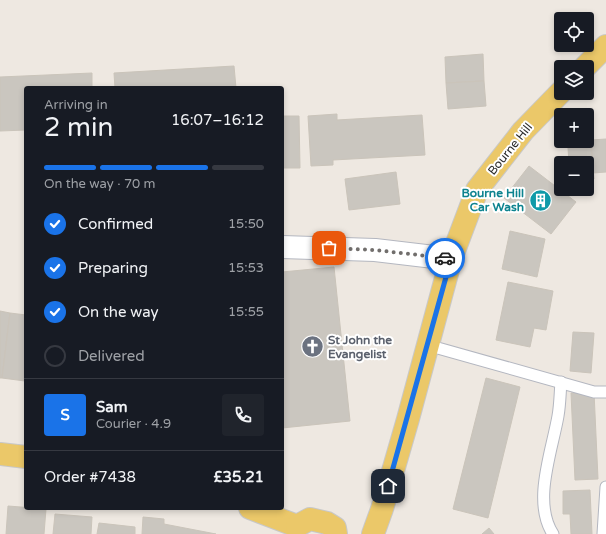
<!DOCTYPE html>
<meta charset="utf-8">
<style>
body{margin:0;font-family:"Varela Round",sans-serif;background:#20242c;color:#f1f3f6;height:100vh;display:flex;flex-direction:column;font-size:15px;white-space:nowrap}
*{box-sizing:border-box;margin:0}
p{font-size:13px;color:#9ea1a6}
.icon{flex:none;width:22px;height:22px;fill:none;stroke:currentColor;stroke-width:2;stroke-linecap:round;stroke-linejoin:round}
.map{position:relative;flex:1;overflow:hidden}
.side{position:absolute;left:24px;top:86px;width:260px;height:424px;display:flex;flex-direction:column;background:#171b24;border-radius:4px;box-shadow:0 2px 6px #0003}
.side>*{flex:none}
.fabs{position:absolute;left:554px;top:12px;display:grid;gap:8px}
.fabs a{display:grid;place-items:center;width:40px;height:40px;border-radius:4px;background:#171b24;box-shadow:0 2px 6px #0003;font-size:20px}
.pin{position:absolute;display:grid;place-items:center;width:34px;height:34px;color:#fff;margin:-17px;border-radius:8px;box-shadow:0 2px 6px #0006}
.courier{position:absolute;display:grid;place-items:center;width:40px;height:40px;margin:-20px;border:3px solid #1a73e8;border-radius:50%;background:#fff;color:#222;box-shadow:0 1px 5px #0007}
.headline em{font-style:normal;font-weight:600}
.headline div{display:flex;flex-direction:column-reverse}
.headline{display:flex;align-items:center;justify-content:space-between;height:68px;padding:0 20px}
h1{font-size:26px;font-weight:600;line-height:30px}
.bar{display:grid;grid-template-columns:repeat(4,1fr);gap:6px 4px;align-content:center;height:48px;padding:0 20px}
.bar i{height:5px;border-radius:3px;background:#363941}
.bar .active{background:#1a73e8}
.bar p{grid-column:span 4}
.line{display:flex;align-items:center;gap:10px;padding:0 20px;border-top:1px solid #363941}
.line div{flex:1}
.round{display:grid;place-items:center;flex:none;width:42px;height:42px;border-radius:4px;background:#20242c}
ol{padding:0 20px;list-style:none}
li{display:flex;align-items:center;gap:12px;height:44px}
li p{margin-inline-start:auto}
li .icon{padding:4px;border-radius:50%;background:#1a73e8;color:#fff;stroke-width:4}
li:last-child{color:#9ea1a6}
li i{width:22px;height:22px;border:2px solid #363941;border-radius:50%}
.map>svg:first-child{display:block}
.building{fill:#cac6bf;stroke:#cac4ba}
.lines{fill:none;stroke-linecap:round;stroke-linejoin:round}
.lane-casing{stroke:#b4b7c0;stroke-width:13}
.street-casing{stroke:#b4b7c0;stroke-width:24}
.primary-casing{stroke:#c8c8c8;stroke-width:24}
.lane{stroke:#fff;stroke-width:11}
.street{stroke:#fff;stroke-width:22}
.primary{stroke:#ebc869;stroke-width:22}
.done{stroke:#716e6c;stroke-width:4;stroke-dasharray:0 7.2}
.route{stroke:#1a73e8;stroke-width:5}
.labels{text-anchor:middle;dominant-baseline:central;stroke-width:4;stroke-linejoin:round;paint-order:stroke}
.street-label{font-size:12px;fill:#2d2d2d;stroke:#fff}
.culture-label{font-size:12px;font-weight:bold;fill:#0d838f;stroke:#fff;text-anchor:end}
.worship-label{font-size:12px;font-weight:bold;fill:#5b616d;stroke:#fff;text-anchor:start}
</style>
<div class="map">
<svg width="606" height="534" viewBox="0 0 606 534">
<rect width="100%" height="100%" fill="#eee8e1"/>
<g class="building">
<path d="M 483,54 L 484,81 L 446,83 L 445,57 Z"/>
<path d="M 234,66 L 236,88 L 115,88 L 114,73 Z"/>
<path d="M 92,73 L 92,88 L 26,88 L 26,130 L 0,131 L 0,77 Z"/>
<path d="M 484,81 L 486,106 L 448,109 L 446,83 Z"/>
<path d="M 337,114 L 337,120 L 422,115 L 425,155 L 333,160 L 333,165 L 311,166 L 308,116 Z"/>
<path d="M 282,116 L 299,116 L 300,168 L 282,168 Z"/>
<path d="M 606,139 L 606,172 L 593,173 L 591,140 Z"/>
<path d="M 591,146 L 594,179 L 587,180 L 587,163 L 569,163 L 568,148 Z"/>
<path d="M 529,166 L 576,202 L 551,234 L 504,198 Z"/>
<path d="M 396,172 L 400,204 L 349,210 L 345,179 Z"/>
<path d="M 510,231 L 545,239 L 537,277 L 502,269 Z"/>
<path d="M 334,267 L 350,421 L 282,428 L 282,272 Z"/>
<path d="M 508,282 L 553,291 L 546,330 L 534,328 L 530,347 L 496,340 Z"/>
<path d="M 0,311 L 10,313 L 2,378 L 0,378 Z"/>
<path d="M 10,313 L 26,315 L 25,381 L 2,378 Z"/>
<path d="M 573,332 L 594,333 L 591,373 L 570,371 Z"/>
<path d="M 486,378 L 520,387 L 488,518 L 453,509 Z"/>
<path d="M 594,392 L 598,479 L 575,480 L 571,393 Z"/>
<path d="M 590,490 L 592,534 L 571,534 L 570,514 L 563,514 L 563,491 Z"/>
<path d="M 8,506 L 46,509 L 44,534 L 6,534 Z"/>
<path d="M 55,514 L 92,517 L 91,534 L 53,534 Z"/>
<path d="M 143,517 L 164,519 L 164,524 L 216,534 L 142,534 Z"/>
<path d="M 99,523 L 135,527 L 135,534 L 97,534 Z"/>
<path d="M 489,528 L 494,534 L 482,534 Z"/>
</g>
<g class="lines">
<defs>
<g id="lane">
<path d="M 427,345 L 594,392 L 606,392"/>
<path d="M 553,534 C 532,502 552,451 558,416 C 560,405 560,394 561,382"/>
<path d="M 603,534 L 606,487"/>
</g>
<path id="street" d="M 282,247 L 375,250 L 451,259"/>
<g id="primary">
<path d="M 585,67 L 606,46"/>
<path d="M 0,454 L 26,457"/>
<path d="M 250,508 L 297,526"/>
<path d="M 297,526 L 310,519 L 327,523 L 335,528 L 336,534"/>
<path d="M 373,534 L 382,509 L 408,419 L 451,259 L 477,190 L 523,131 L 561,92"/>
</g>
</defs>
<use href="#lane" class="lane-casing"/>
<use href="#street" class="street-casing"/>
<use href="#primary" class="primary-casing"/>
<use href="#lane" class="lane"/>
<use href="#street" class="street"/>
<use href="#primary" class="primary"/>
</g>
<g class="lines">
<path class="done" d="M 329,248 L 375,250 L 445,258"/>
<path class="route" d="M 388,486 L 451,259 L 445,258"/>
</g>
<defs>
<symbol id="building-disc" viewBox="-11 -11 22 22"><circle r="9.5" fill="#0f9aa8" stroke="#fff"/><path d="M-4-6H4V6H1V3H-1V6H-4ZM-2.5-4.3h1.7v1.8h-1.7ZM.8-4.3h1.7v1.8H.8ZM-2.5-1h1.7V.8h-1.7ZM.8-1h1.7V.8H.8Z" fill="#fff"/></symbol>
<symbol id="church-disc" viewBox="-11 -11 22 22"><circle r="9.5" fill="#6b7280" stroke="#fff"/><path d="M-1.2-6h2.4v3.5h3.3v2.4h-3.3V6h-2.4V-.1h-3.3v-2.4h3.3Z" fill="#fff"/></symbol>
</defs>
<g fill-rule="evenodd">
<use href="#building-disc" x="528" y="188" width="25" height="25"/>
<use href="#church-disc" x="300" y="334" width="25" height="25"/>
</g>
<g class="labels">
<g class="street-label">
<text transform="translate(510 149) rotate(-51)">Bourne Hill</text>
</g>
<g class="culture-label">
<text x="524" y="193">Bourne Hill<tspan x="524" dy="14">Car Wash</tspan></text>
</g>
<g class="worship-label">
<text x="328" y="340">St John the<tspan x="328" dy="14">Evangelist</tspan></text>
</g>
</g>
</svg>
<div class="fabs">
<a><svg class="icon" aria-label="locate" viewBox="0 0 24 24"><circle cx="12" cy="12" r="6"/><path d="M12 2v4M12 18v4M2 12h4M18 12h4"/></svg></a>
<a><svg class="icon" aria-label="layers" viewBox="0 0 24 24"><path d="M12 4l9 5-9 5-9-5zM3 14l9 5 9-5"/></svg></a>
<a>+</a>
<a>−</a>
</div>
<div class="pin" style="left:329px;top:248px;background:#ea580c"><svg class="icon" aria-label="bag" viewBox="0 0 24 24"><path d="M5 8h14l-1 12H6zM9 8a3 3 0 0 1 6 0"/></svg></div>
<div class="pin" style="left:388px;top:486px;background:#1f2937"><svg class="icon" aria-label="home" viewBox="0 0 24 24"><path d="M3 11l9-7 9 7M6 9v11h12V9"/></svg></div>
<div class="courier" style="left:445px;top:258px"><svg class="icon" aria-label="car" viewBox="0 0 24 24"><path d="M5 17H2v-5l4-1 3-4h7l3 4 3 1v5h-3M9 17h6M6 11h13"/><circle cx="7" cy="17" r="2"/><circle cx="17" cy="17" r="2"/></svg></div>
<section class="side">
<div class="headline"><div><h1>2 min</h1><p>Arriving in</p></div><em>16:07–16:12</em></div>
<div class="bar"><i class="active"></i><i class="active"></i><i class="active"></i><i></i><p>On the way · 70 m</p></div>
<ol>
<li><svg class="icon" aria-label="check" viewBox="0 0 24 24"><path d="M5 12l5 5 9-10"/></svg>Confirmed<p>15:50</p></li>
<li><svg class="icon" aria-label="check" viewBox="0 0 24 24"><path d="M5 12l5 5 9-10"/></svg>Preparing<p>15:53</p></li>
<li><svg class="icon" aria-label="check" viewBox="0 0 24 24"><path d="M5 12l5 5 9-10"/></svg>On the way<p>15:55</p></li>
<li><i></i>Delivered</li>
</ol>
<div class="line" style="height:72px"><b class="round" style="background:#1a73e8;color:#fff">S</b><div><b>Sam</b><p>Courier · 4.9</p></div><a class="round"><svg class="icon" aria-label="phone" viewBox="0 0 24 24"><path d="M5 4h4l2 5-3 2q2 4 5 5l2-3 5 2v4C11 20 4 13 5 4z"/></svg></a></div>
<div class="line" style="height:52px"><div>Order #7438</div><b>£35.21</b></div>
</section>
</div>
